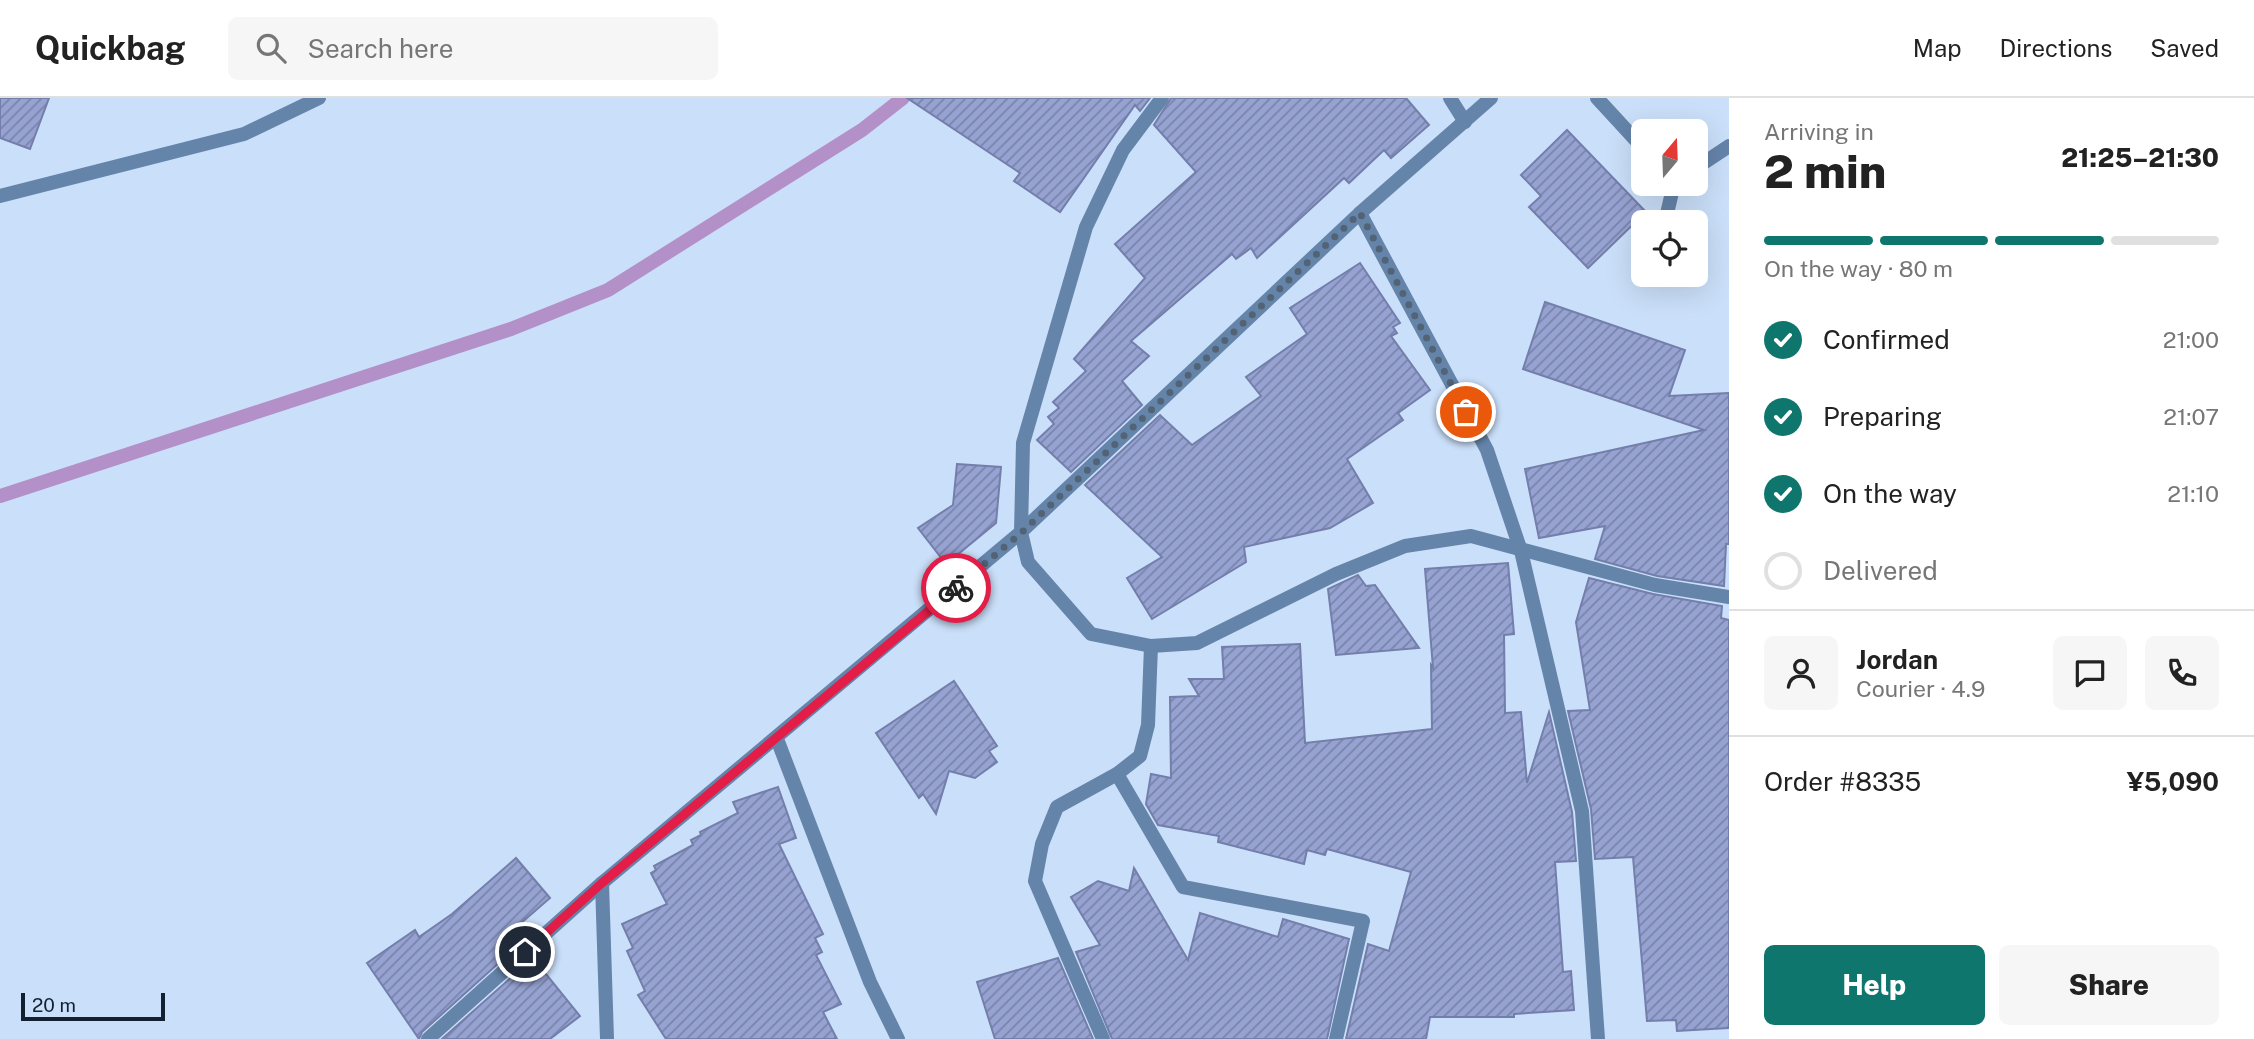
<!DOCTYPE html>
<meta charset="utf-8">
<style>
body{margin:0;font-family:"Public Sans",sans-serif;background:#f6f6f6;color:#222;height:100vh;display:flex;flex-direction:column;font-size:26px;white-space:nowrap}
*{box-sizing:border-box;margin:0}
p{font-size:23px;color:#767676}
.icon{flex:none;width:38px;height:38px;fill:none;stroke:currentColor;stroke-width:2;stroke-linecap:round;stroke-linejoin:round}
.map{position:relative;flex:1;overflow:hidden}
.side{display:flex;flex-direction:column;background:#fff;width:525px}
.side>*{flex:none}
.needle{width:46px;rotate:19deg}
.buttons{position:absolute;left:1631px;top:21px;display:grid;gap:14px}
.buttons a{display:grid;place-items:center;width:77px;height:77px;border-radius:10px;background:#fff;box-shadow:0 7px 28px #0002;font-size:35px}
.scale{position:absolute;left:21px;bottom:18px;width:144px;box-sizing:border-box;padding-left:7px;border:4px solid #132030;border-top:0;font-size:19px;line-height:24px;white-space:nowrap;color:#132030;-webkit-text-stroke:5px #cadff9;paint-order:stroke}
.pin{position:absolute;display:grid;place-items:center;width:60px;height:60px;color:#fff;margin:-30px;border:4px solid #fff;border-radius:50%;box-shadow:0 2px 7px #0007}
.courier{position:absolute;display:grid;place-items:center;width:70px;height:70px;margin:-35px;border:5px solid #e11d48;border-radius:50%;background:#fff;color:#222;box-shadow:0 2px 9px #0007}
.overview em{font-style:normal;font-weight:800}
.overview div{display:flex;flex-direction:column-reverse}
.overview{display:flex;align-items:center;justify-content:space-between;height:119px;padding:0 35px}
h1{font-size:46px;font-weight:800;line-height:52px}
.bar{display:grid;grid-template-columns:repeat(4,1fr);gap:10px 7px;align-content:center;height:84px;padding:0 35px}
.bar i{height:9px;border-radius:5px;background:#e0e0e0}
.bar .on{background:#0f766e}
.bar p{grid-column:span 4}
.line{display:flex;align-items:center;gap:18px;padding:0 35px;border-top:2px solid #e0e0e0}
.line div{flex:1}
.round{display:grid;place-items:center;flex:none;width:74px;height:74px;border-radius:10px;background:#f6f6f6}
ol{padding:0 35px;list-style:none}
li{display:flex;align-items:center;gap:21px;height:77px}
li p{margin-inline-start:auto}
li .icon{padding:7px;border-radius:50%;background:#0f766e;color:#fff;stroke-width:4}
li:last-child{color:#767676}
li i{width:38px;height:38px;border:4px solid #e0e0e0;border-radius:50%}
.action{display:flex;gap:14px;margin-top:auto;padding:14px 35px}
.action a{flex:1;height:80px;border-radius:10px;background:#0f766e;color:#fff;font-size:28px;font-weight:800;line-height:80px;text-align:center}
.action a+a{background:#f6f6f6;color:#222}
header{display:flex;align-items:center;gap:42px;box-sizing:border-box;height:98px;padding:0 35px;background:#fff;border-bottom:2px solid #e0e0e0}
header strong{font-size:33px}
nav{display:flex;gap:38px;margin-inline-start:auto;font-size:24px}
.search{width:490px;height:63px;background:#f6f6f6;display:flex;align-items:center;gap:18px;box-sizing:border-box;padding:0 24px;border-radius:10px;color:#767676;font-size:26px}
main{display:flex;flex:1;min-height:0}
.map>svg:first-child{display:block}
.lines{fill:none;stroke-linecap:round;stroke-linejoin:round}
.stream{stroke:#b490c8;stroke-width:14}
.building{fill:url(#building-hatch);stroke:#737eab;stroke-width:2}
.lane{stroke:#6584a9;stroke-width:14}
.street{stroke:#6584a9;stroke-width:14}
.done{stroke:#536376;stroke-width:7;stroke-dasharray:0 12.6}
.route{stroke:#e11d48;stroke-width:9}
</style>
<header>
<strong>Quickbag</strong>
<div class="search"><svg class="icon" aria-label="search" viewBox="0 0 24 24"><circle cx="10" cy="10" r="6"/><path d="M15 15l6 6"/></svg>Search here</div>
<nav><a>Map</a><a>Directions</a><a>Saved</a></nav>
</header>
<main>
<div class="map">
<svg width="1729" height="941" viewBox="0 0 1729 941">
<defs>
<pattern id="building-hatch" width="6" height="6" patternUnits="userSpaceOnUse" patternTransform="scale(1.75)"><rect width="6" height="6" fill="#96a2d1"/><path d="M-1 1l2-2M0 6l6-6M5 7l2-2" fill="none" stroke="#7984aa"/></pattern>
</defs>
<rect width="100%" height="100%" fill="#cadff9"/>
<g class="lines">
<path class="stream" d="M 0,398 L 511,231 L 608,192 L 862,32 L 903,0"/>
</g>
<g class="building">
<path d="M 0,0 L 49,0 L 30,51 L 0,40 Z"/>
<path d="M 907,0 L 1150,0 L 1140,13 L 1135,7 L 1060,114 L 1014,83 L 1020,75 Z"/>
<path d="M 1171,0 L 1406,0 L 1429,27 L 1391,60 L 1384,52 L 1349,85 L 1344,80 L 1257,160 L 1251,150 L 1236,161 L 1232,156 L 1131,243 L 1149,258 L 1122,283 L 1142,307 L 1071,374 L 1037,342 L 1054,326 L 1048,319 L 1059,310 L 1053,304 L 1086,273 L 1074,261 L 1145,180 L 1115,146 L 1196,74 L 1154,27 Z"/>
<path d="M 1567,32 L 1646,114 L 1588,170 L 1529,109 L 1541,98 L 1521,77 Z"/>
<path d="M 1360,165 L 1400,225 L 1393,229 L 1397,235 L 1391,238 L 1430,292 L 1398,315 L 1403,322 L 1347,361 L 1373,405 L 1330,430 L 1244,449 L 1246,464 L 1152,521 L 1127,480 L 1162,459 L 1085,387 L 1160,317 L 1192,347 L 1261,298 L 1246,279 L 1307,236 L 1290,210 Z"/>
<path d="M 1545,204 L 1685,252 L 1669,298 L 1729,295 L 1729,446 L 1726,446 L 1724,488 L 1657,478 L 1595,461 L 1605,428 L 1539,440 L 1525,371 L 1704,332 L 1523,271 Z"/>
<path d="M 957,366 L 1001,369 L 996,425 L 946,466 L 918,430 L 953,407 Z"/>
<path d="M 1508,465 L 1514,536 L 1504,537 L 1505,615 L 1521,614 L 1527,685 L 1549,614 L 1572,714 L 1576,763 L 1555,764 L 1563,874 L 1571,873 L 1574,912 L 1514,916 L 1514,919 L 1430,919 L 1426,941 L 1346,941 L 1368,846 L 1389,853 L 1411,774 L 1327,751 L 1325,757 L 1307,752 L 1304,766 L 1218,744 L 1219,738 L 1158,727 L 1146,706 L 1151,676 L 1171,680 L 1170,599 L 1199,598 L 1189,581 L 1224,581 L 1222,549 L 1300,546 L 1305,645 L 1432,631 L 1431,567 L 1433,570 L 1425,471 Z"/>
<path d="M 1358,477 L 1366,488 L 1375,487 L 1419,550 L 1336,557 L 1328,491 Z"/>
<path d="M 1589,480 L 1653,496 L 1722,508 L 1721,520 L 1729,522 L 1729,930 L 1677,933 L 1676,922 L 1647,923 L 1633,759 L 1595,761 L 1591,711 L 1568,613 L 1590,612 L 1576,524 Z"/>
<path d="M 954,583 L 997,648 L 989,653 L 997,664 L 975,680 L 949,673 L 936,716 L 923,696 L 919,700 L 876,635 Z"/>
<path d="M 778,689 L 796,740 L 779,746 L 823,836 L 815,840 L 822,854 L 816,857 L 841,906 L 823,914 L 837,941 L 666,941 L 638,897 L 645,893 L 627,853 L 633,850 L 622,826 L 667,806 L 651,775 L 656,772 L 654,768 L 693,747 L 691,742 L 701,737 L 700,734 L 738,715 L 733,704 Z"/>
<path d="M 516,760 L 550,800 L 512,833 L 521,845 L 422,934 L 419,941 L 367,865 L 415,832 L 419,839 L 452,816 Z"/>
<path d="M 1134,770 L 1188,862 L 1200,815 L 1278,839 L 1283,821 L 1349,841 L 1327,941 L 1112,941 L 1076,854 L 1100,847 L 1071,799 L 1098,783 L 1129,793 Z"/>
<path d="M 533,860 L 580,918 L 550,941 L 442,941 Z"/>
<path d="M 1058,860 L 1093,941 L 995,941 L 977,884 Z"/>
</g>
<g class="lines">
<g class="lane">
<path d="M 1597,0 L 1643,50"/>
<path d="M 1696,70 L 1729,48"/>
<path d="M 1665,124 L 1674,86"/>
</g>
<g class="street">
<path d="M 1162,0 L 1123,52 L 1086,129 L 1023,345 L 1021,434 L 1028,464 L 1091,536 L 1151,548 L 1197,545 L 1336,476 L 1405,448 L 1471,438 L 1655,487 L 1729,499"/>
<path d="M 1450,0 L 1465,24"/>
<path d="M 0,98 L 244,36 L 319,0"/>
<path d="M 1360,115 L 1487,352 L 1521,453 L 1582,713 L 1598,941"/>
<path d="M 777,641 L 870,884 L 898,941"/>
<path d="M 1117,676 L 1183,789 L 1363,823 L 1336,941"/>
<path d="M 602,785 L 607,941"/>
<path d="M 428,941 L 602,785 L 1021,434 L 1360,115 L 1491,0"/>
<path d="M 1103,941 L 1035,783 L 1042,746 L 1057,709 L 1117,676 L 1140,658 L 1148,627 L 1151,548"/>
</g>
</g>
<g class="lines">
<path class="done" d="M 956,490 L 1021,435 L 1360,115 L 1466,314"/>
<path class="route" d="M 525,854 L 602,785 L 956,490"/>
</g>
</svg>
<div class="buttons">
<a><svg class="needle" viewBox="-14 -14 28 28"><path d="M0-13l5 13h-10z" fill="#e53935"/><path d="M0 13l5-13h-10z" fill="#767676"/></svg></a>
<a><svg class="icon" aria-label="locate" viewBox="0 0 24 24"><circle cx="12" cy="12" r="6"/><path d="M12 2v4M12 18v4M2 12h4M18 12h4"/></svg></a>
</div>
<div class="scale">20 m</div>
<div class="pin" style="left:1466px;top:314px;background:#ea580c"><svg class="icon" aria-label="bag" viewBox="0 0 24 24"><path d="M5 8h14l-1 12H6zM9 8a3 3 0 0 1 6 0"/></svg></div>
<div class="pin" style="left:525px;top:854px;background:#1f2937"><svg class="icon" aria-label="home" viewBox="0 0 24 24"><path d="M3 11l9-7 9 7M6 9v11h12V9"/></svg></div>
<div class="courier" style="left:956px;top:490px"><svg class="icon" aria-label="bike" viewBox="0 0 24 24"><circle cx="6" cy="16" r="4"/><circle cx="18" cy="16" r="4"/><path d="M6 16l4-8h5l3 8M10 8l3 8H6M13 5h3"/></svg></div>
</div>
<section class="side">
<div class="overview"><div><h1>2 min</h1><p>Arriving in</p></div><em>21:25–21:30</em></div>
<div class="bar"><i class="on"></i><i class="on"></i><i class="on"></i><i></i><p>On the way · 80 m</p></div>
<ol>
<li><svg class="icon" aria-label="check" viewBox="0 0 24 24"><path d="M5 12l5 5 9-10"/></svg>Confirmed<p>21:00</p></li>
<li><svg class="icon" aria-label="check" viewBox="0 0 24 24"><path d="M5 12l5 5 9-10"/></svg>Preparing<p>21:07</p></li>
<li><svg class="icon" aria-label="check" viewBox="0 0 24 24"><path d="M5 12l5 5 9-10"/></svg>On the way<p>21:10</p></li>
<li><i></i>Delivered</li>
</ol>
<div class="line" style="height:126px"><a class="round"><svg class="icon" aria-label="person" viewBox="0 0 24 24"><circle cx="12" cy="8" r="4"/><path d="M4 21q1-7 8-7t8 7"/></svg></a><div><b>Jordan</b><p>Courier · 4.9</p></div><a class="round"><svg class="icon" aria-label="chat" viewBox="0 0 24 24"><path d="M4 5h16v11H9l-5 4z"/></svg></a><a class="round"><svg class="icon" aria-label="phone" viewBox="0 0 24 24"><path d="M5 4h4l2 5-3 2q2 4 5 5l2-3 5 2v4C11 20 4 13 5 4z"/></svg></a></div>
<div class="line" style="height:91px"><div>Order #8335</div><b>¥5,090</b></div>
<div class="action"><a>Help</a><a>Share</a></div>
</section>
</main>
